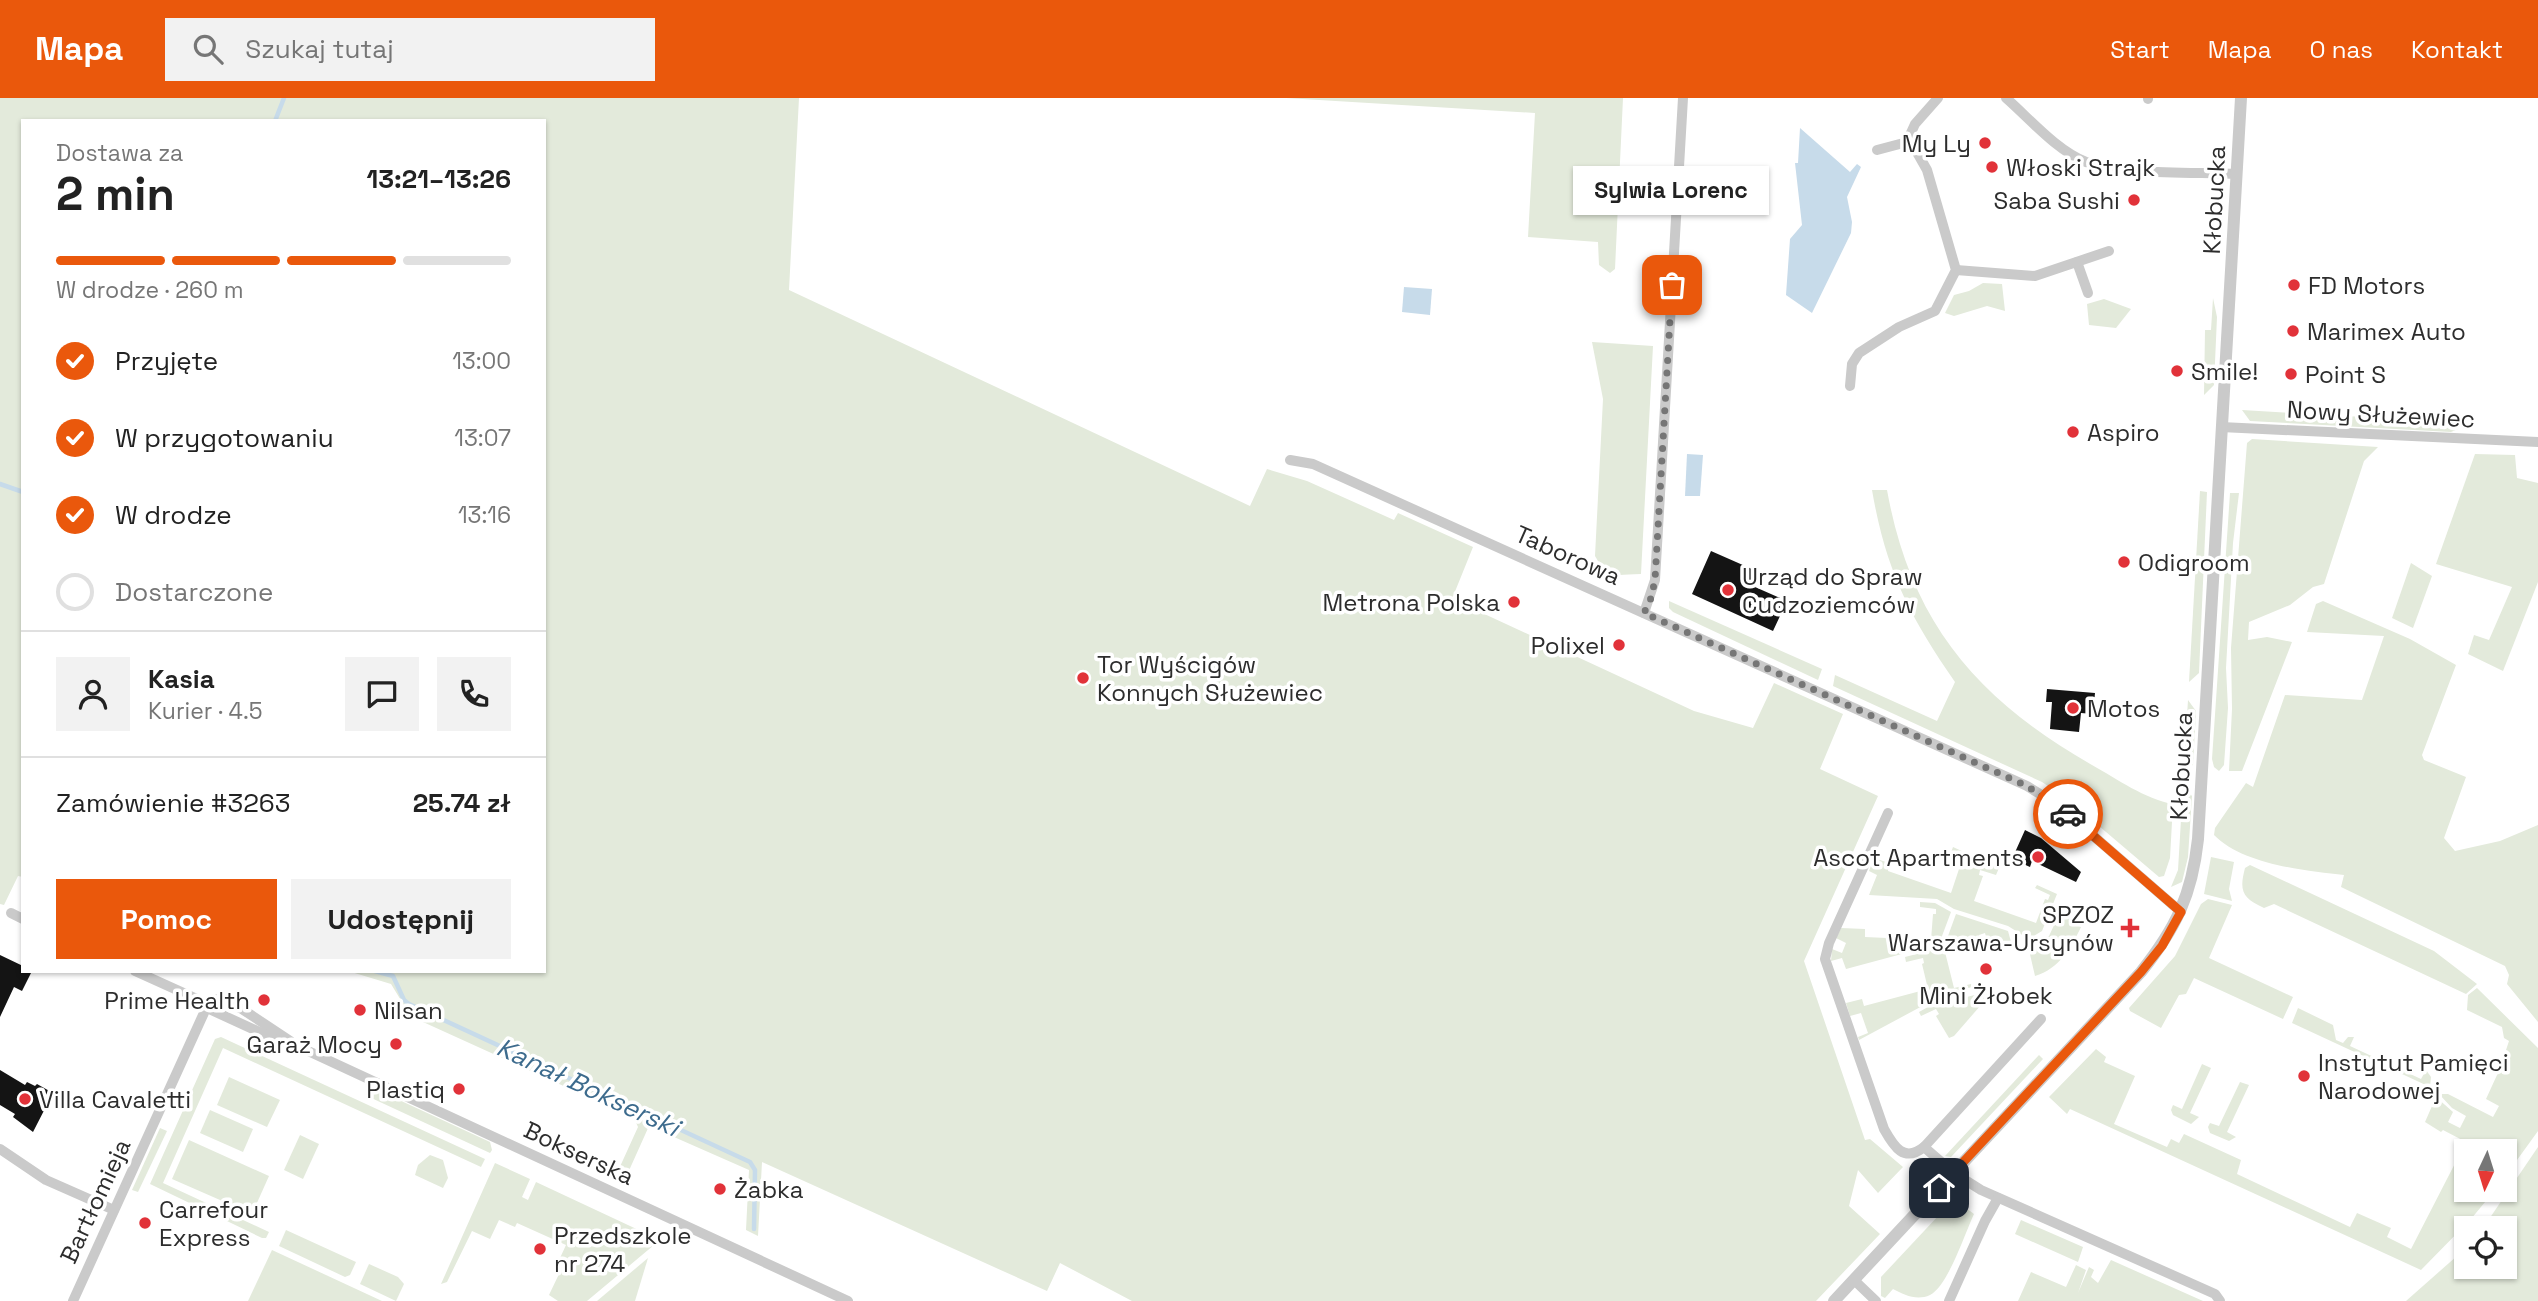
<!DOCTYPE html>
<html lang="pl">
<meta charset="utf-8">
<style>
body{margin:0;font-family:"Space Grotesk",sans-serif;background:#f2f2f2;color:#222;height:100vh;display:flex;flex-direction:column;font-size:26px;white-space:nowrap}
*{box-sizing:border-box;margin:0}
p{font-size:23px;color:#767676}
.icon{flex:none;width:38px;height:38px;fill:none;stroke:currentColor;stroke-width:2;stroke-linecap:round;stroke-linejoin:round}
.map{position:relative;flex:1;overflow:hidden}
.panel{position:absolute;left:21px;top:21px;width:525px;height:854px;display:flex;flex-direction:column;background:#fff;border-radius:0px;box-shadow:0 2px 5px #0004}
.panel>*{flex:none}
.needle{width:46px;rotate:184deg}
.tools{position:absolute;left:2454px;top:1041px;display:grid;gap:14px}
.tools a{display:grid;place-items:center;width:63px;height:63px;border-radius:0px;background:#fff;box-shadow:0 2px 5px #0004;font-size:35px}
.pin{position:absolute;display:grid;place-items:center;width:60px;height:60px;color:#fff;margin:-30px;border-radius:14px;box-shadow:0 4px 10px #0006}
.courier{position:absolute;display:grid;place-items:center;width:70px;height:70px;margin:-35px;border:5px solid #ea580c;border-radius:50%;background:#fff;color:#222;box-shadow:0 2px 9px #0007}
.bubble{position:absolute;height:49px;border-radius:0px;background:#fff;box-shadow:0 2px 5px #0004;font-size:23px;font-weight:700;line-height:49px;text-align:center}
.head em{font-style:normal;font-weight:700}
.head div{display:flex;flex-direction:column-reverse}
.head{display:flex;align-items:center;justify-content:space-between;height:119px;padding:0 35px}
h1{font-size:46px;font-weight:700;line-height:52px}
.bar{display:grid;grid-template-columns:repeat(4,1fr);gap:10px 7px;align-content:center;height:84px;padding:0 35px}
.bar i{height:9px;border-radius:5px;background:#e0e0e0}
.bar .current{background:#ea580c}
.bar p{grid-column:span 4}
.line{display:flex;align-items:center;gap:18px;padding:0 35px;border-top:2px solid #e0e0e0}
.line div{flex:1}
.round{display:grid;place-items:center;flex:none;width:74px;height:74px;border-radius:0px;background:#f2f2f2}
ol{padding:0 35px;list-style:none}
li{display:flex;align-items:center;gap:21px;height:77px}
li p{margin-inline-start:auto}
li .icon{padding:7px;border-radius:50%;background:#ea580c;color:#fff;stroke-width:4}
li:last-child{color:#767676}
li i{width:38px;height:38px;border:4px solid #e0e0e0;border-radius:50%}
.action{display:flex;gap:14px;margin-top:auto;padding:14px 35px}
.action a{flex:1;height:80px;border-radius:0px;background:#ea580c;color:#fff;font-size:28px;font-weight:700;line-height:80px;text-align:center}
.action a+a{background:#f2f2f2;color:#222}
header{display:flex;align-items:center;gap:42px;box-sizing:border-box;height:98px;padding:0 35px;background:#ea580c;color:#fff}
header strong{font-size:33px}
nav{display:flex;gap:38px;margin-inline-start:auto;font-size:24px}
.search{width:490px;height:63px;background:#f2f2f2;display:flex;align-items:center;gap:18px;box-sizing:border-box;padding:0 24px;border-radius:0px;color:#767676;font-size:26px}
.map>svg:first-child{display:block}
.green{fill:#e3eadb}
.water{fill:#c7dbea}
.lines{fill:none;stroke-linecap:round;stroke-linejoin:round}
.stream{stroke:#c7dbea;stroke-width:4.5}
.building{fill:#141414}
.minor{stroke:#cacaca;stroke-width:10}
.tertiary{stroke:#cacaca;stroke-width:12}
.done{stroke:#767676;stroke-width:7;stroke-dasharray:0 12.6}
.route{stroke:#ea580c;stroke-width:9}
.poi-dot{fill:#e13239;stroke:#fff;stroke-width:2.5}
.labels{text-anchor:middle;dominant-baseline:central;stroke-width:7;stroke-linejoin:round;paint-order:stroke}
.poi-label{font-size:24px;fill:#2d2d2d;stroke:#fff;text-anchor:start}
.street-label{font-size:24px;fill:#2d2d2d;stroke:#fff}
.water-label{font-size:26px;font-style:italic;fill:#3d6b8d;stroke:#fff}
</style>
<header>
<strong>Mapa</strong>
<div class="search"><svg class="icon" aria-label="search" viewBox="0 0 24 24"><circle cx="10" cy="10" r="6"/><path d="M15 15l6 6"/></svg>Szukaj tutaj</div>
<nav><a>Start</a><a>Mapa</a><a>O nas</a><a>Kontakt</a></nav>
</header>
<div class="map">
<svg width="2538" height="1203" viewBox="0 0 2538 1203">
<rect width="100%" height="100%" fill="#fff"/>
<g class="green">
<path d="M 0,0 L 799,0 L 789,192 L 1250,408 L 1267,371 L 1307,383 L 1394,422 L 1398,415 L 1473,449 L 1452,501 L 1694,613 L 1753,630 L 1774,585 L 1843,616 L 1820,671 L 1878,698 L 1804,863 L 1865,1042 L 1870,1041 L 1903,1069 L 1878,1095 L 1858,1072 L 1849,1108 L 1880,1136 L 1816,1203 L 1132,1203 L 1060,1165 L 1047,1193 L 762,1064 L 758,1138 L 746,1132 L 749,1072 L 649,1028 L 627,1077 L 618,1073 L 638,1029 L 634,1020 L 401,914 L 405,909 L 391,886 L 348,873 L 544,873 L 544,23 L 23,23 L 23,779 L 18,778 L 4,807 L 0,806 Z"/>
<path d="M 1286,0 L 1623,0 L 1615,171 L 1610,175 L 1599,167 L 1598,144 L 1528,139 L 1535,15 Z"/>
<path d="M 1983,185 L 2002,186 L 2005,213 L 1987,208 L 1954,218 L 1945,215 L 1954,197 L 1969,193 Z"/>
<path d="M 2213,200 L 2217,219 L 2214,287 L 2204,297 L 2205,232 L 2211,232 Z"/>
<path d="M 2104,201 L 2131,211 L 2116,230 L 2089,227 L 2087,206 Z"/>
<path d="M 1592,244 L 1653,248 L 1641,476 C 1615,476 1609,483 1595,458 L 1603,301 Z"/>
<path d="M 2242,312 L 2432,323 L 2461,325 L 2458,331 L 2451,334 L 2250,323 Z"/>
<path d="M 2252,341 L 2378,349 L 2364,363 L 2324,486 L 2313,489 L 2290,507 L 2249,524 L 2248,542 L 2267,539 L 2292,544 L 2242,673 L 2229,673 L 2232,611 L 2231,550 L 2247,345 Z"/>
<path d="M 2475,356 L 2515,357 L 2517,380 L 2538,385 L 2538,484 L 2503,573 L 2468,556 L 2474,537 L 2489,542 L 2512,489 L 2436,466 Z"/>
<path d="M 1872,392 L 1887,392 C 1911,525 1977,601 2092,667 C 2117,681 2145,701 2173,706 L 2170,760 L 2164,778 L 2159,779 L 2066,700 L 2042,684 L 1833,588 L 1835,577 L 1937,623 L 1955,584 C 1909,517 1886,473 1872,392 Z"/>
<path d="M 2200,393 L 2207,394 L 2199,575 L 2189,584 Z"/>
<path d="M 2230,395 L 2239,395 L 2233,445 L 2226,570 L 2228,610 L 2224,667 L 2219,673 L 2214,669 L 2212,661 Z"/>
<path d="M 2411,465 L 2432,478 L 2413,530 L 2392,520 Z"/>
<path d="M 1669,503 L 1822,571 L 1818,582 L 1673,514 L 1669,510 Z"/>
<path d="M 2323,503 L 2410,541 L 2456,567 L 2422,657 L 2424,662 L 2466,679 L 2444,740 L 2455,753 L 2500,743 L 2538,727 L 2538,924 L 2507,886 L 2509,877 L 2505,868 L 2341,789 L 2344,777 C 2305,773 2242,766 2214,737 L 2215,730 L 2246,685 L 2253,689 L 2285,597 L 2362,602 L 2384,538 L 2307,534 L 2316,506 Z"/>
<path d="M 2188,602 L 2196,613 L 2193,667 L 2184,669 Z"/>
<path d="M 2183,688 L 2192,698 L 2188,759 L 2182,784 L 2171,789 L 2178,772 Z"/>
<path d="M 1953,749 L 1999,770 L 1996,777 L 1980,772 L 1979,777 L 1983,778 L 1974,803 L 2036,825 L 2045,801 L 2048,802 L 2050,797 L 2035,790 L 2037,787 L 2057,796 L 2042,833 L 2032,839 L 2024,838 L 2008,828 L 1954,811 L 1937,801 L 1869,797 L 1877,777 L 1869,773 L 1874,760 L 1889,765 L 1888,773 L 1951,795 L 1959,771 L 1962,771 L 1964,766 L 1949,760 Z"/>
<path d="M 2211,759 L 2234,764 L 2229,791 L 2232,803 L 2204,796 Z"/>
<path d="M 2250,767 L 2434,853 L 2477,886 L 2466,896 L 2274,806 L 2264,810 C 2242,800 2239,793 2245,770 Z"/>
<path d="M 2208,801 L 2232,807 L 2209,860 L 2293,899 L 2283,921 L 2194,880 L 2186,896 L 2179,897 L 2161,930 L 2130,913 L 2129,910 L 2175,858 L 2201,806 Z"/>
<path d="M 1920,804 L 1935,805 L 1951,814 L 1939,846 L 1846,871 L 1842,860 L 1831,863 L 1832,851 L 1842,855 L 1846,845 L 1836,840 L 1841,830 L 1865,831 L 1865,839 L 1931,842 L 1933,816 L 1936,816 L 1936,811 L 1920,809 Z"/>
<path d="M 2069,807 L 2076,812 L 2075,826 L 2081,829 C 2071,850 2059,871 2035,878 L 2029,852 L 2033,850 L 2033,847 L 2049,838 L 2063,808 Z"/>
<path d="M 1956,816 L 2008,833 L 2011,844 L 1989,849 L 1985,835 L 1979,837 L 1980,841 L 1944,850 L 1954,890 L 1971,886 L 1972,889 L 1954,894 L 1955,898 L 1926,906 L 1859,942 L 1858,939 L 1868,935 L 1861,915 L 1850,918 L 1846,905 L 1862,901 L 1864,908 L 1928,891 L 1922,866 L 1924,865 L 1923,860 L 1906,864 L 1905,859 L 1944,849 Z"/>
<path d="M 2477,890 L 2538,950 L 2538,1033 L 2504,1080 L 2504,1054 L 2466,1054 L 2466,1092 L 2495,1092 L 2471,1121 L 2421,1172 L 2070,1011 L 2067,1016 L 2049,999 L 2096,951 L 2106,959 L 2104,964 L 2135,978 L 2114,1026 L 2167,1049 L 2171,1041 L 2179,1045 L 2184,1036 L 2241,1062 L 2237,1076 L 2350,1129 L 2357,1115 L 2391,1130 L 2387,1139 L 2411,1151 L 2466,1044 L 2443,1032 L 2441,1034 L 2425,1024 L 2436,999 L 2453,1014 L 2448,1024 L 2460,1030 L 2466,1018 L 2452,1010 L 2439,996 L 2448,996 L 2493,1019 L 2499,1008 L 2486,1001 L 2508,953 L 2506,952 L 2509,943 L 2504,940 L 2502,929 L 2467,912 L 2468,897 Z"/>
<path d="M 1994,892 L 1954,938 L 1949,940 L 1936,918 L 1939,916 L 1936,911 L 1921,918 L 1919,914 L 1928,909 Z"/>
<path d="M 2298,910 L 2333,927 L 2336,942 L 2343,945 L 2348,939 L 2354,939 L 2350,948 L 2421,981 L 2426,972 L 2431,979 L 2430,989 L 2292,925 Z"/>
<path d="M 221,939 L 485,1061 L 481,1069 L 223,950 L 163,1085 L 269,1134 L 266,1140 L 262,1140 L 150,1086 L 215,941 Z"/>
<path d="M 2039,957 L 2043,961 L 1951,1059 L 1945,1058 Z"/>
<path d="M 2202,966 L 2211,970 L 2190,1015 L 2199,1019 L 2191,1026 L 2173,1017 L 2171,1012 L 2173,1007 L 2182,1011 Z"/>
<path d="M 229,979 L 280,1002 L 267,1029 L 217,1007 Z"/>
<path d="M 2240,984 L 2249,987 L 2227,1034 L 2236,1039 L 2229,1043 L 2210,1035 L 2208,1029 L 2210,1025 L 2219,1028 Z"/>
<path d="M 371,989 L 490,1044 L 492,1052 L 490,1055 L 367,998 Z"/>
<path d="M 210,1012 L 253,1031 L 243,1054 L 200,1035 Z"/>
<path d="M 160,1030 L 167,1033 L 138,1094 L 132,1092 Z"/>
<path d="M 300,1037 L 319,1046 L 303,1081 L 284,1072 Z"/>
<path d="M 189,1042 L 269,1078 L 252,1116 L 172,1081 Z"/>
<path d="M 2538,1049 L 2538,1203 L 2406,1203 L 2466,1150 L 2466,1169 L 2504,1169 L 2504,1130 L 2483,1130 Z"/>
<path d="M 430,1057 L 443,1062 L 448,1080 L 443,1090 L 415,1077 L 418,1067 Z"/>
<path d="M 495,1065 L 530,1081 L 522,1099 L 528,1102 L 536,1084 L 660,1142 L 587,1203 L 558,1203 L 549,1197 L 559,1176 L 554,1173 L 566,1147 L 517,1125 L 515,1129 L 499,1122 L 490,1141 L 472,1133 L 447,1184 L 441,1186 Z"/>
<path d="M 1954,1101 L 1974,1116 C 1965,1135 1948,1188 1930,1197 C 1917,1203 1904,1197 1893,1191 L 1885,1200 L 1881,1198 L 1881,1179 Z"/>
<path d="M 2021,1122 L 2083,1149 L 2078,1164 L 2015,1136 Z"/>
<path d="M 286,1132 L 356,1164 L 350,1177 L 345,1179 L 279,1148 Z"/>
<path d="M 272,1152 L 382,1203 L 248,1203 Z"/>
<path d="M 648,1160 L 635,1203 L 597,1203 Z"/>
<path d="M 2111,1162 L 2203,1203 L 2018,1203 L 2031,1174 L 2066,1189 L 2076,1167 L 2086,1172 L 2078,1195 L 2089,1169 L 2094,1172 L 2091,1179 L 2098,1185 Z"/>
<path d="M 369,1166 L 398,1179 L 404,1186 L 396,1203 L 360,1186 Z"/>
</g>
<g class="water">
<path d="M 1800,30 L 1850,74 L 1857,66 L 1861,69 L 1847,99 L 1852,124 L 1851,135 L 1812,215 L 1786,197 L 1790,141 L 1802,127 L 1795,65 L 1798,65 Z"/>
<path d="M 1404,189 L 1432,191 L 1430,217 L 1402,214 Z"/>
<path d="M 1687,356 L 1703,357 L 1700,398 L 1685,398 Z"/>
</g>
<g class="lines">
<g class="stream">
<path d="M 275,23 L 284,0"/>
<path d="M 0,386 L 23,394"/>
<path d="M 375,873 L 393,878 L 404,902 L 409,906 L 750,1064 L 755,1072 L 754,1131"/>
</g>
</g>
<g class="building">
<path d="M 1711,453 L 1761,475 L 1755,489 L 1787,503 L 1773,533 L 1692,496 Z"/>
<path d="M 2047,591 L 2095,595 L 2093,616 L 2081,615 L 2079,634 L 2050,631 L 2052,604 L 2046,604 Z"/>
<path d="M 2025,732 L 2041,740 L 2081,774 L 2076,784 L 2032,763 L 2030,769 L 2012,761 Z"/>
<path d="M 0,857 L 23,868 L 23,873 L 31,875 L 22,893 L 14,889 L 0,919 Z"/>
<path d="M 0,972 L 25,987 L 27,984 L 35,988 L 37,986 L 53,995 L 33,1034 L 13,1019 L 15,1016 L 0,1007 Z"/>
</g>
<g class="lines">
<g class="minor">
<path d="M 2006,0 C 2030,21 2056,52 2086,64 C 2121,77 2197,74 2237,76"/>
<path d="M 2148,1 L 2148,0"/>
<path d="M 1877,52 L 1911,43"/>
<path d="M 2077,164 L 2088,195"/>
<path d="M 1956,172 L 2035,178 L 2109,153"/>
<path d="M 1850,288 L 1852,266 L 1859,255 L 1899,229 L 1935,213 L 1956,172 L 1927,72 L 1914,49 L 1910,37 L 1915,26 L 1938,0"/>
<path d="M 2221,329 L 2538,344"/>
<path d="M 1290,362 L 1313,366 L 2027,688 L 2059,708 L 2181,814"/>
<path d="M 1644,515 L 1655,482 L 1683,0"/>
<path d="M 1888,715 L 1829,845 L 1825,861 L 1884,1031 C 1894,1049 1904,1065 1924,1049 L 1954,1075 L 1981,1092 L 2215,1196 L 2220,1203"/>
<path d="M 11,815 L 23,821"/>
<path d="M 135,873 L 208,906"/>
<path d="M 208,906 L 218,901 L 242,911 L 290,943"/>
<path d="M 207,910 L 279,943 L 293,946 L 848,1203"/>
<path d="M 1924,1049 L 2041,921"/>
<path d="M 0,1051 L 46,1082 L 114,1112"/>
<path d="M 1854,1182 L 1876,1203"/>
<path d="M 73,1203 L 208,906"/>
<path d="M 1949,1203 L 1985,1123 L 1998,1100"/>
</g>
<path class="tertiary" d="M 1834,1203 L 2141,874 C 2176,830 2192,797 2198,741 L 2241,0"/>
</g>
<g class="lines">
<path class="done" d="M 1672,187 L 1655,482 L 1651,500 L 1644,515 L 2027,688 L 2068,716"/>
<path class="route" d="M 1939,1090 L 2141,874 L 2162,848 L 2181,814 L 2068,716"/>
</g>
<g class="poi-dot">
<circle cx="1985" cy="45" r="7"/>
<circle cx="1992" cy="69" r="7"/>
<circle cx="2134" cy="102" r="7"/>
<circle cx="2294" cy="187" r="7"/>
<circle cx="2293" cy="233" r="7"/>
<circle cx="2177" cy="273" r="7"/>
<circle cx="2291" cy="276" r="7"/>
<circle cx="2073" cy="334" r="7"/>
<circle cx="2124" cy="464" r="7"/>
<circle cx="1728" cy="492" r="7"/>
<circle cx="1514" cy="504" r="7"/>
<circle cx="1619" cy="547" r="7"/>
<circle cx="1083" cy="580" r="7"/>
<circle cx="2073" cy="610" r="7"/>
<circle cx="2038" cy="759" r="7"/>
<path d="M2126.5 819.5h7v7h7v7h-7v7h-7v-7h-7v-7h7z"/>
<circle cx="1986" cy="871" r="7"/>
<circle cx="264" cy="902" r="7"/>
<circle cx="360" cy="912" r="7"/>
<circle cx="396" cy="946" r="7"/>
<circle cx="2304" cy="978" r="7"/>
<circle cx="459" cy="991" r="7"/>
<circle cx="25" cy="1001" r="7"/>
<circle cx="720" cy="1091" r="7"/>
<circle cx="145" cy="1125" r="7"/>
<circle cx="540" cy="1151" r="7"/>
</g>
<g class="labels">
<g class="poi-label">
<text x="1971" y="45" text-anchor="end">My Ly</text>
<text x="2006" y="69">Włoski Strajk</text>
<text x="2120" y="102" text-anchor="end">Saba Sushi</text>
<text x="2308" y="187">FD Motors</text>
<text x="2307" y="233">Marimex Auto</text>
<text x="2191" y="273">Smile!</text>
<text x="2305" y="276">Point S</text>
<text x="2087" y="334">Aspiro</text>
<text x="2138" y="464">Odigroom</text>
<text x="1742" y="478">Urząd do Spraw<tspan x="1742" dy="28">Cudzoziemców</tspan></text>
<text x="1500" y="504" text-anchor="end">Metrona Polska</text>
<text x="1605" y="547" text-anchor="end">Polixel</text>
<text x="1097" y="566">Tor Wyścigów<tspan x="1097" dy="28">Konnych Służewiec</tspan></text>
<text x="2087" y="610">Motos</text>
<text x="2024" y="759" text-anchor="end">Ascot Apartments</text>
<text x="2114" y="816" text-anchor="end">SPZOZ<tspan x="2114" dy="28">Warszawa-Ursynów</tspan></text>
<text x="1986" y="897" text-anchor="middle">Mini Żłobek</text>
<text x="250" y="902" text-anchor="end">Prime Health</text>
<text x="374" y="912">Nilsan</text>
<text x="382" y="946" text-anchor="end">Garaż Mocy</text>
<text x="2318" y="964">Instytut Pamięci<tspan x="2318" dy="28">Narodowej</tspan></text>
<text x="445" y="991" text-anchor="end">Plastiq</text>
<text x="39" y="1001">Villa Cavaletti</text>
<text x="734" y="1091">Żabka</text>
<text x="159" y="1111">Carrefour<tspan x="159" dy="28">Express</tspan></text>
<text x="554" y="1137">Przedszkole<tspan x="554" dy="28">nr 274</tspan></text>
</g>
<g class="street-label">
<text transform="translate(2214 102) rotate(-87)">Kłobucka</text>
<text transform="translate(2381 316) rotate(3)">Nowy Służewiec</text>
<text transform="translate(1568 457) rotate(24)">Taborowa</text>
<text transform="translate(2181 668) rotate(-87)">Kłobucka</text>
<text transform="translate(579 1055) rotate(25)">Bokserska</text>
<text transform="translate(95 1103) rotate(-65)">Bartłomieja</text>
</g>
<g class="water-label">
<text transform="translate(588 989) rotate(25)">Kanał Bokserski</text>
</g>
</g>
</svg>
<div class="tools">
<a><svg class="needle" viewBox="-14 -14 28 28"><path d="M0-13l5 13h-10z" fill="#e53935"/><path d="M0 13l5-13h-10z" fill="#767676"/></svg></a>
<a><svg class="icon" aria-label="locate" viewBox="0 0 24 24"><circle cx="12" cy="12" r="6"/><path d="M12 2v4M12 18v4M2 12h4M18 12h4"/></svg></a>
</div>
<div class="pin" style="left:1672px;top:187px;background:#ea580c"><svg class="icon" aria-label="bag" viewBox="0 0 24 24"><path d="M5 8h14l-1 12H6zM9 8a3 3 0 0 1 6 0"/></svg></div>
<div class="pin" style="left:1939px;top:1090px;background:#1f2937"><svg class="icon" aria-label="home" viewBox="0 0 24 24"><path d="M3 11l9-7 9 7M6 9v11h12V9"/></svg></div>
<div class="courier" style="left:2068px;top:716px"><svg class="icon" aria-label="car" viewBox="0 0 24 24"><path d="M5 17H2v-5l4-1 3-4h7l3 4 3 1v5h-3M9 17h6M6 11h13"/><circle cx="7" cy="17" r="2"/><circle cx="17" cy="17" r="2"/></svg></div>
<div class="bubble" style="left:1573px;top:68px;width:196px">Sylwia Lorenc</div>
<section class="panel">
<div class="head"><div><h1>2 min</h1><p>Dostawa za</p></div><em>13:21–13:26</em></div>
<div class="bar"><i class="current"></i><i class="current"></i><i class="current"></i><i></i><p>W drodze · 260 m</p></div>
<ol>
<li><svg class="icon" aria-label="check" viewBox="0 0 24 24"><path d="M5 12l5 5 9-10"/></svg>Przyjęte<p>13:00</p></li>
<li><svg class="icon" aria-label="check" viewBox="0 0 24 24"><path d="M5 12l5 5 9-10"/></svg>W przygotowaniu<p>13:07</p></li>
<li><svg class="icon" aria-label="check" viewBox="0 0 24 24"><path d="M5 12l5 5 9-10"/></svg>W drodze<p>13:16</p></li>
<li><i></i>Dostarczone</li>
</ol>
<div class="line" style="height:126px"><a class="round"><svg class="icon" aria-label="person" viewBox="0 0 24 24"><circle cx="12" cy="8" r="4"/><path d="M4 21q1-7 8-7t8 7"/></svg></a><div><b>Kasia</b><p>Kurier · 4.5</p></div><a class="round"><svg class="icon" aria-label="chat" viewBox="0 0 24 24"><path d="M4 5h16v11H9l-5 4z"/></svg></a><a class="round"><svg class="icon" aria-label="phone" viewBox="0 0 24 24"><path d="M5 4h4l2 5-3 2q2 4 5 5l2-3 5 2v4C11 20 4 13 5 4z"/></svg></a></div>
<div class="line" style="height:91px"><div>Zamówienie #3263</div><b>25.74 zł</b></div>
<div class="action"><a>Pomoc</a><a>Udostępnij</a></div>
</section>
</div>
